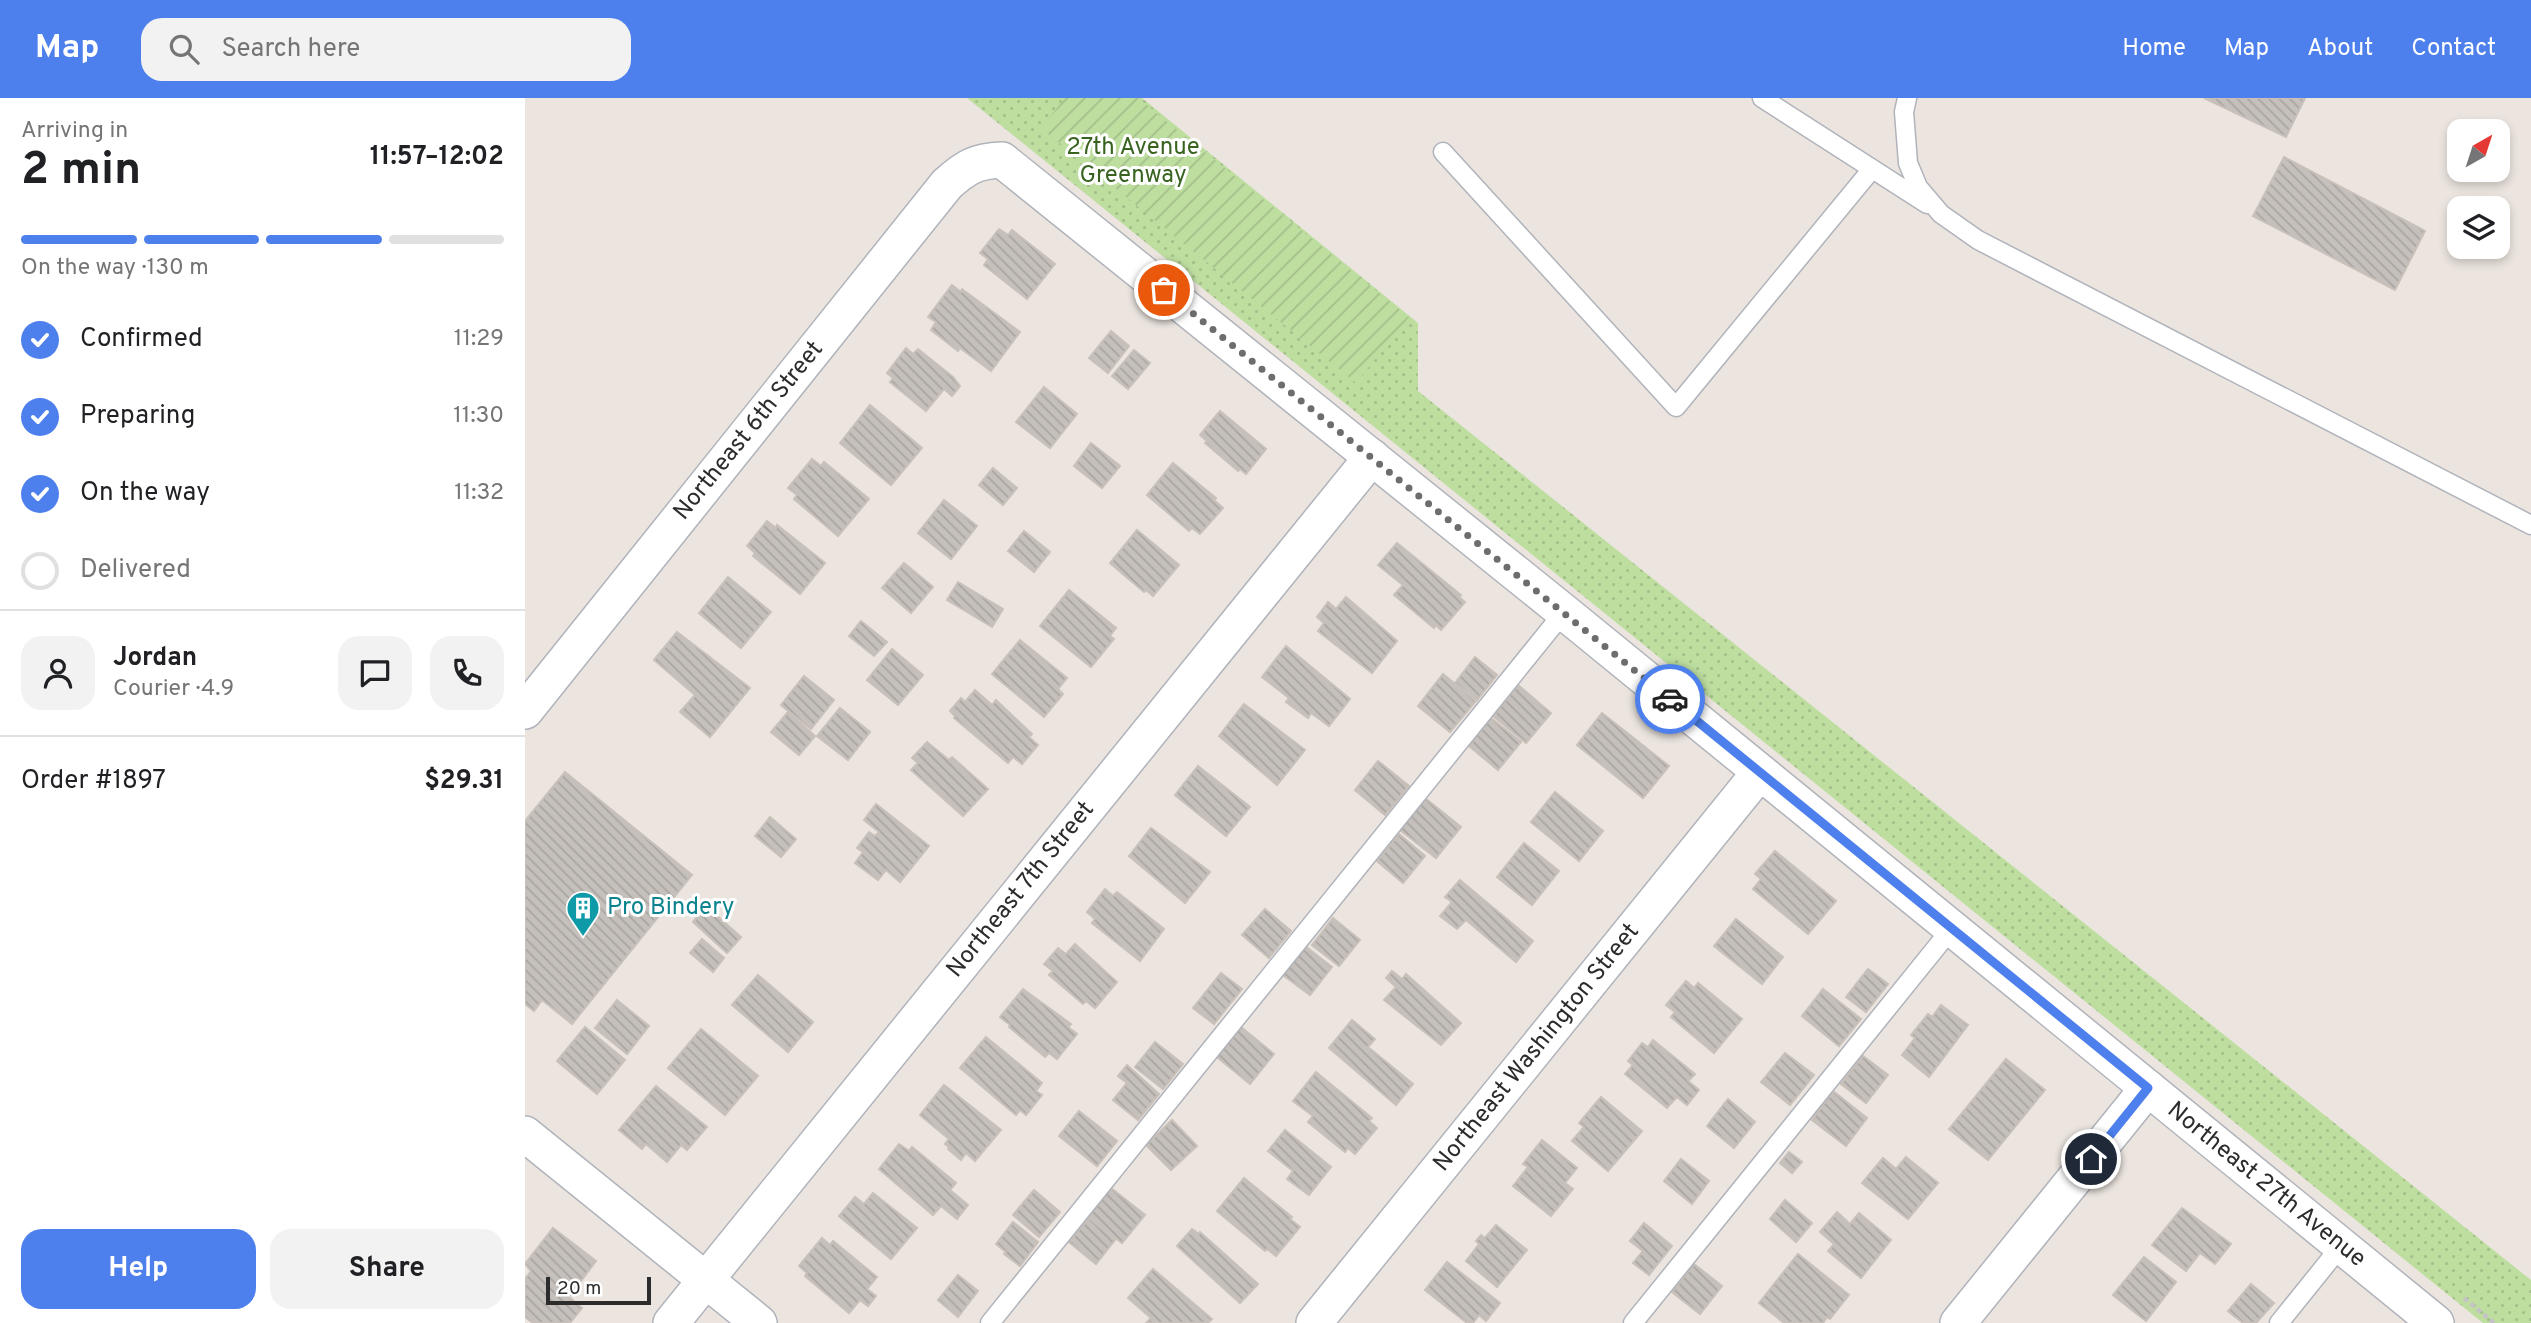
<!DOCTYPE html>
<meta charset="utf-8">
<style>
body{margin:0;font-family:Overpass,sans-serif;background:#f2f2f2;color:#202124;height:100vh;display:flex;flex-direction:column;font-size:26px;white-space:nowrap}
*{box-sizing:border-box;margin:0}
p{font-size:23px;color:#757577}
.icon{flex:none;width:38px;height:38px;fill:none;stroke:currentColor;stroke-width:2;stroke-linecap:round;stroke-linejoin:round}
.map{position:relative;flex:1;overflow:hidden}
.panel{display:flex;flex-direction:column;background:#fff;width:525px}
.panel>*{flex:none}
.needle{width:46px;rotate:39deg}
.controls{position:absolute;left:1922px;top:21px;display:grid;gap:14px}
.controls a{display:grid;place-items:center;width:63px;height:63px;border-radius:14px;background:#fff;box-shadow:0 4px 10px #0003;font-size:35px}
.scale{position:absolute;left:21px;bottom:18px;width:105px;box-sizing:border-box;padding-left:7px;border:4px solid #2c2c2c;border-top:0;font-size:19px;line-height:24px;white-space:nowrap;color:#2c2c2c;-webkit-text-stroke:5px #fff;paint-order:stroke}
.pin{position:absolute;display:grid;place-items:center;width:60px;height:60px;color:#fff;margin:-30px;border:4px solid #fff;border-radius:50%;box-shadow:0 2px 7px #0007}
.courier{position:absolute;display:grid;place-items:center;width:70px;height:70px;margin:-35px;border:5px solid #4d80ec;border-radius:50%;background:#fff;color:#222;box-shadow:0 2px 9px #0007}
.summary em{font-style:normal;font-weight:700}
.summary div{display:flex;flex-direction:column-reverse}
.summary{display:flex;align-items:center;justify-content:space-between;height:119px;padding:0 21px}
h1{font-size:46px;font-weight:700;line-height:52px}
.bar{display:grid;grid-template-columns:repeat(4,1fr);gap:10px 7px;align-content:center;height:84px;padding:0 21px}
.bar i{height:9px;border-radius:5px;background:#e0e0e0}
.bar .current{background:#4d80ec}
.bar p{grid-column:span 4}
.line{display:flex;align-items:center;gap:18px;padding:0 21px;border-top:2px solid #e0e0e0}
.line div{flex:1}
.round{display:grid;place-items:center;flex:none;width:74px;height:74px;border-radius:21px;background:#f2f2f2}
ol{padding:0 21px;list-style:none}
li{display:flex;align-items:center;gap:21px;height:77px}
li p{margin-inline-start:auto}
li .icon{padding:7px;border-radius:50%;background:#4d80ec;color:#fff;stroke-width:4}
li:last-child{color:#757577}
li i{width:38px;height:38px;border:4px solid #e0e0e0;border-radius:50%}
.cta{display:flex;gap:14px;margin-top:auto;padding:14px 21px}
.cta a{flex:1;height:80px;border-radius:21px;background:#4d80ec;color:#fff;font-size:28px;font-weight:700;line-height:80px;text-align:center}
.cta a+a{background:#f2f2f2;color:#202124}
header{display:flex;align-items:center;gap:42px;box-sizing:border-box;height:98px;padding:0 35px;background:#4d80ec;color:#fff}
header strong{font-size:33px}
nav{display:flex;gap:38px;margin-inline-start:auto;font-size:24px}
.search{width:490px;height:63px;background:#f2f2f2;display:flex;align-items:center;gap:18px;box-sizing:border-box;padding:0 24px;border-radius:21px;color:#757577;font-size:26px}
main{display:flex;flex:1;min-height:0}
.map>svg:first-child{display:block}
.park{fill:url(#park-dots)}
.garden{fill:url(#garden-furrows)}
.building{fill:url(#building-back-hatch);stroke:#c8c0b9;stroke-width:2}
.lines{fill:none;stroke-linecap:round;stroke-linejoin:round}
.lane-casing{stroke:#b0b3bb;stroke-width:21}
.street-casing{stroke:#b0b3bb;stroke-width:38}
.path{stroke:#c4c4c4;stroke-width:4.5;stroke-dasharray:5 3.5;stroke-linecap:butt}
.lane{stroke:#fff;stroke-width:18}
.street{stroke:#fff;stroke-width:35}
.done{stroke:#6f6d6b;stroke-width:7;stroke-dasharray:0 12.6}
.route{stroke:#4d80ec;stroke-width:9}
.labels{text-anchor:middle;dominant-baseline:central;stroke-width:6;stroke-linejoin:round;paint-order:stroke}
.park-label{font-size:24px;fill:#386420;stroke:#fff}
.street-label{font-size:24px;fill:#2c2c2c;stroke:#fff}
.culture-label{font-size:24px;fill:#0d838f;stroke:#fff;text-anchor:start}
</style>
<header>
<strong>Map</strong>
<div class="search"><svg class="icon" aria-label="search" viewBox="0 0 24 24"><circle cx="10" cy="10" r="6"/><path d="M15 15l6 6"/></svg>Search here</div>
<nav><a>Home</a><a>Map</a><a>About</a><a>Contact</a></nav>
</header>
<main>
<section class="panel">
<div class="summary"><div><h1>2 min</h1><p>Arriving in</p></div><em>11:57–12:02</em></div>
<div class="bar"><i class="current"></i><i class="current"></i><i class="current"></i><i></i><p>On the way · 130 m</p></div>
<ol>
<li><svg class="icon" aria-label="check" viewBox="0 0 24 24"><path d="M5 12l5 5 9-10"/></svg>Confirmed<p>11:29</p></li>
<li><svg class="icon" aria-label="check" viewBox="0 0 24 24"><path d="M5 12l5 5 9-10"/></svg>Preparing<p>11:30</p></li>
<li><svg class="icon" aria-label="check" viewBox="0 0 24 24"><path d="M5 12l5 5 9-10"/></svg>On the way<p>11:32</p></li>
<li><i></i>Delivered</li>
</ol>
<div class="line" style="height:126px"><a class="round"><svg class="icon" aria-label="person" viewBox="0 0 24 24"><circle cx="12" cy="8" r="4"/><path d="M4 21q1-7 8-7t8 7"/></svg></a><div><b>Jordan</b><p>Courier · 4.9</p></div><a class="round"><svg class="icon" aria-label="chat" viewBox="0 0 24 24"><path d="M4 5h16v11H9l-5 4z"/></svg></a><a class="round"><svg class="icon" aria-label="phone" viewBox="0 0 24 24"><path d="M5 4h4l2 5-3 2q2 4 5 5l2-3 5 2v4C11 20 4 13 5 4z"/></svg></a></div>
<div class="line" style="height:91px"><div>Order #1897</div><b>$29.31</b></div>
<div class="cta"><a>Help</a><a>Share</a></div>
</section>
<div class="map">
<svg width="2006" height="1225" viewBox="0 0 2006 1225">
<defs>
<pattern id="park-dots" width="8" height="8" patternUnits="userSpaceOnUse" patternTransform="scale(1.75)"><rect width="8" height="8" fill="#bedea0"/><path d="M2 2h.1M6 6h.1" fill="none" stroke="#a3bf8a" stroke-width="1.8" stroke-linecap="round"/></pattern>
<pattern id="garden-furrows" width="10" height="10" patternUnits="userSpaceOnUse" patternTransform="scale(1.75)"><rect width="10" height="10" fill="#bedea0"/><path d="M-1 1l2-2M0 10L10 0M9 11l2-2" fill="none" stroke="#a3bf8a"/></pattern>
<pattern id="building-back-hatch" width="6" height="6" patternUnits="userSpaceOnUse" patternTransform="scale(1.75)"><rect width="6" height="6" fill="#c5c0bb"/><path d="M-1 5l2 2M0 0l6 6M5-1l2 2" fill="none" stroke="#a9a5a1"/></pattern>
</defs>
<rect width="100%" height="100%" fill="#ece5df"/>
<path class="park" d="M 442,0 L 617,0 L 893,225 L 893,293 L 2006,1182 L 2006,1225 L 1958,1225 Z"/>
<path class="garden" d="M 540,0 L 613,0 L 884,219 L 831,285 L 516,30 Z"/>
<g class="building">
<path d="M 1679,0 L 1780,0 L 1761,39 Z"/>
<path d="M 1759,59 L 1900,133 L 1870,192 L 1728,118 Z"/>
<path d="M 474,131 L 483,137 L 487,132 L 530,166 L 502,201 L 459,167 L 463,161 L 455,155 Z"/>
<path d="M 427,187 L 436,194 L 437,191 L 495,234 L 466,273 L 435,250 L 433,253 L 406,232 L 411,224 L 403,219 Z"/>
<path d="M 586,233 L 604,248 L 583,275 L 564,260 Z"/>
<path d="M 381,250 L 388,256 L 393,251 L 428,279 L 435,288 L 427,298 L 419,291 L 401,313 L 365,284 L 368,280 L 362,275 Z"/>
<path d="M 609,252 L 625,265 L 603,291 L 587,278 Z"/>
<path d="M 519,289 L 552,316 L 525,350 L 491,324 Z"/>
<path d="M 345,307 L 397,350 L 366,387 L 315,345 Z"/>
<path d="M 695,313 L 741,351 L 721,376 L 715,371 L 713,373 L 680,345 L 682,343 L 675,337 Z"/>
<path d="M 566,345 L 595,368 L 577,390 L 549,368 Z"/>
<path d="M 287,361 L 296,368 L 299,364 L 344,401 L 313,438 L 269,401 L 272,397 L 263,390 Z"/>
<path d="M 648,365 L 691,400 L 689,402 L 698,410 L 675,436 L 667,430 L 664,433 L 622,397 Z"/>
<path d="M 468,370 L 492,390 L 478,407 L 454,387 Z"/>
<path d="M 419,402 L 452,428 L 426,461 L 393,435 Z"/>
<path d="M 242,423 L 251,430 L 252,427 L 300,465 L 275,496 L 228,458 L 230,455 L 222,448 Z"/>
<path d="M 612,432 L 654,467 L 628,498 L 621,492 L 619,494 L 585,465 Z"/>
<path d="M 499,433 L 525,454 L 509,474 L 483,453 Z"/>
<path d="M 872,445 L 936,497 L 934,499 L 940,504 L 916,532 L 911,527 L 909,530 L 869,497 L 878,487 L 853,467 Z"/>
<path d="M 379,465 L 408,489 L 386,515 L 357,490 Z"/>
<path d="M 203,479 L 246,514 L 216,550 L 174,515 Z"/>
<path d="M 433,484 L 478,511 L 467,529 L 422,502 Z"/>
<path d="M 544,492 L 591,530 L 585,538 L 589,541 L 566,569 L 515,528 Z"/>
<path d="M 821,499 L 872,543 L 847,575 L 793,533 L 799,525 L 792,519 L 803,504 L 811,511 Z"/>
<path d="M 336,523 L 362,544 L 349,558 L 324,538 Z"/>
<path d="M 152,534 L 225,590 L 185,639 L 155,614 L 170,597 L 129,562 Z"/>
<path d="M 495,542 L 542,580 L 533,591 L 538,596 L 519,619 L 467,576 Z"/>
<path d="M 761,548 L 825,601 L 804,628 L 786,615 L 783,620 L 761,604 L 764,600 L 737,579 Z"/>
<path d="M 367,551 L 398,577 L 373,607 L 342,582 Z"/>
<path d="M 950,559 L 972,577 L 952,602 L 930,585 Z"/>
<path d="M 918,576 L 951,603 L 925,634 L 893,608 Z"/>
<path d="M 279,578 L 309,602 L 286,631 L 256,607 Z"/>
<path d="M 993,587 L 1026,615 L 1001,645 L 968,618 Z"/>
<path d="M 450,592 L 467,607 L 471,602 L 507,636 L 504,639 L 513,647 L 497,666 L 488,659 L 483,665 L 429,620 L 430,618 L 425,613 L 436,600 L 440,604 Z"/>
<path d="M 719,606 L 780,652 L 752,687 L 694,638 Z"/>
<path d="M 315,610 L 345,634 L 323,662 L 292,638 Z"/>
<path d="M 263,614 L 290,638 L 274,657 L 246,634 Z"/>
<path d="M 1077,615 L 1144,668 L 1118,700 L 1052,647 Z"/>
<path d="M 966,620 L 996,644 L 973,672 L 944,648 Z"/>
<path d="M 402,644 L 424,662 L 427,659 L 463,691 L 438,718 L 386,672 L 393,665 L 387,660 Z"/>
<path d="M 853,663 L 884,688 L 860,717 L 830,692 Z"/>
<path d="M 673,668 L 725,709 L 701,738 L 650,697 Z"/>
<path d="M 40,674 L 167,777 L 47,926 L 17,902 L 9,913 L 0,906 L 0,723 Z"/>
<path d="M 1030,694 L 1078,733 L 1054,763 L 1006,724 Z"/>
<path d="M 900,700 L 936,729 L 911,760 L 875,732 Z"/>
<path d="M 351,706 L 404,748 L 375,784 L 361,772 L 353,782 L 330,765 L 338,754 L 332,750 L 344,734 L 350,738 L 354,734 L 339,722 Z"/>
<path d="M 245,719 L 271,741 L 256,759 L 230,738 Z"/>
<path d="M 626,730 L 685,774 L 660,805 L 604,758 Z"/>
<path d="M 874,736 L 900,758 L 878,785 L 852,763 Z"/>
<path d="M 999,745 L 1034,773 L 1007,807 L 972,779 Z"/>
<path d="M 1250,753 L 1311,803 L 1283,836 L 1228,791 L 1236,781 L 1230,776 Z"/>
<path d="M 935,782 L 1008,843 L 991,864 L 941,822 L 932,831 L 915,818 L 927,804 L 920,799 Z"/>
<path d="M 580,791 L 588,798 L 592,794 L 639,831 L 615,863 L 567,825 L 570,821 L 562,814 Z"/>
<path d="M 181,808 L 216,839 L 202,855 L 168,824 Z"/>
<path d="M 740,811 L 766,833 L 744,860 L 717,837 Z"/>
<path d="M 808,820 L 835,842 L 814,868 L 787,847 Z"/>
<path d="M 1211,821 L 1258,859 L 1237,886 L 1189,848 Z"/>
<path d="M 177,841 L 199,860 L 188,874 L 165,855 Z"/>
<path d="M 550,846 L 592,884 L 570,910 L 561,903 L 558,906 L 524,877 L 528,873 L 519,866 L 533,850 L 541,856 Z"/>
<path d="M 780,848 L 807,869 L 785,897 L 758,877 Z"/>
<path d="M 1343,871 L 1363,886 L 1341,914 L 1321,899 Z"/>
<path d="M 867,873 L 877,881 L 881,876 L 936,925 L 916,947 L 859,902 L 871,889 L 861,880 Z"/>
<path d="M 696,875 L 717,891 L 689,926 L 668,910 Z"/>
<path d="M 233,877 L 288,924 L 263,954 L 207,907 Z"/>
<path d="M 1161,883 L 1169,890 L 1173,885 L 1217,921 L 1189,955 L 1146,919 L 1150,914 L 1141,907 Z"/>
<path d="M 498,891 L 546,926 L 543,929 L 552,936 L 532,961 L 524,955 L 520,959 L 484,929 L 485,927 L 475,919 Z"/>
<path d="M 1298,891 L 1336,921 L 1314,948 L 1277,918 Z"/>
<path d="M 92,902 L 124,928 L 102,956 L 70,930 Z"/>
<path d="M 1416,907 L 1443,927 L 1404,979 L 1377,957 L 1390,940 L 1386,937 L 1403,916 L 1407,919 Z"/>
<path d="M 827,922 L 850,941 L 843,949 L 888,986 L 871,1007 L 804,950 Z"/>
<path d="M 60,929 L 100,962 L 72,996 L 32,963 Z"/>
<path d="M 716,929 L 749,956 L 725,986 L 692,959 Z"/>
<path d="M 176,931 L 233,978 L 200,1017 L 143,970 Z"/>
<path d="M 461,939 L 517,985 L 511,993 L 517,997 L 501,1017 L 495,1012 L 491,1017 L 435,970 Z"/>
<path d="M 1128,942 L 1170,976 L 1163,983 L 1174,992 L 1162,1007 L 1152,999 L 1142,1010 L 1100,976 L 1108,967 L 1103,963 L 1117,945 L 1123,949 Z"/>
<path d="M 630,944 L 658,966 L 638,991 L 610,969 Z"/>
<path d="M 1260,955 L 1289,977 L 1265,1007 L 1236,984 Z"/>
<path d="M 1338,958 L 1363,977 L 1341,1005 L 1316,986 Z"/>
<path d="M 1481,961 L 1520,992 L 1463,1062 L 1424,1031 Z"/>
<path d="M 602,967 L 634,996 L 613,1022 L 588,1002 L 602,985 L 593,978 Z"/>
<path d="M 791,974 L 847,1020 L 844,1023 L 852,1030 L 830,1056 L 823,1050 L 820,1054 L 783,1024 L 788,1018 L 768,1003 Z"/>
<path d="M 419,987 L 476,1032 L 450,1063 L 441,1055 L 436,1062 L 423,1051 L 424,1049 L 420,1046 L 424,1041 L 395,1017 Z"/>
<path d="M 131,988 L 182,1029 L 162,1052 L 156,1047 L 142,1064 L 121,1046 L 117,1051 L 94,1032 Z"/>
<path d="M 1308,993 L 1342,1020 L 1321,1048 L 1287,1022 Z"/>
<path d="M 1076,999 L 1117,1033 L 1083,1073 L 1047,1043 L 1059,1029 L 1054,1025 Z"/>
<path d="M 1203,1001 L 1230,1024 L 1209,1050 L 1182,1028 Z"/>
<path d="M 554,1013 L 592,1043 L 572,1068 L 534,1038 Z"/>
<path d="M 647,1022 L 672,1048 L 646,1072 L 621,1047 Z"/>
<path d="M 760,1032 L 806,1069 L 784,1097 L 762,1081 L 768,1073 L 743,1053 Z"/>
<path d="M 1017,1042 L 1052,1070 L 1040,1085 L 1048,1091 L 1026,1118 L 988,1088 L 1003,1069 L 998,1066 Z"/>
<path d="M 374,1046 L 384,1053 L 387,1049 L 431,1085 L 425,1092 L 443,1107 L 432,1121 L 416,1108 L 408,1117 L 354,1071 Z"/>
<path d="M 1264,1054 L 1277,1064 L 1267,1075 L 1255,1065 Z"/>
<path d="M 1381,1059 L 1413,1085 L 1383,1121 L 1337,1085 L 1358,1060 L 1371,1071 Z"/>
<path d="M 1156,1061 L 1184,1083 L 1167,1106 L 1139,1083 Z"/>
<path d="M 719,1080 L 767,1119 L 765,1121 L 775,1129 L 751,1158 L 742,1151 L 740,1153 L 692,1113 Z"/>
<path d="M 586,1090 L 620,1117 L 597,1145 L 563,1119 Z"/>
<path d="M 509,1092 L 535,1114 L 514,1139 L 488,1117 Z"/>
<path d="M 348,1095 L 392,1130 L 366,1161 L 314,1118 L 330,1099 L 339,1106 Z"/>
<path d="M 1260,1102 L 1287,1125 L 1271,1144 L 1245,1121 Z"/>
<path d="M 1657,1110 L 1706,1146 L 1690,1166 L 1675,1155 L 1661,1173 L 1627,1147 Z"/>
<path d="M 1312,1114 L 1325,1126 L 1334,1115 L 1366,1142 L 1336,1180 L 1303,1153 L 1309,1146 L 1295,1134 Z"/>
<path d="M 564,1120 L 590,1142 L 571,1166 L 544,1144 Z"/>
<path d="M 488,1124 L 513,1144 L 495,1168 L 479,1156 L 481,1154 L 471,1146 Z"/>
<path d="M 1119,1125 L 1147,1148 L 1124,1177 L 1108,1165 L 1118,1153 L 1105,1143 Z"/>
<path d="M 971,1127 L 1002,1152 L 972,1189 L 941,1163 L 954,1146 L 951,1143 L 956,1137 L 960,1140 Z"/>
<path d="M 28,1130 L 71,1163 L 44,1199 L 57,1210 L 45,1225 L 8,1225 L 0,1219 L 0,1181 L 6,1173 L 0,1166 Z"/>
<path d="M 667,1131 L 674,1136 L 675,1134 L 733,1186 L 715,1205 L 652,1148 Z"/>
<path d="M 297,1140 L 305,1147 L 308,1143 L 352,1179 L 342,1191 L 351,1198 L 343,1208 L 335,1202 L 324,1215 L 280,1178 L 282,1175 L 274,1168 Z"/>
<path d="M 1273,1156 L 1324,1197 L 1305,1221 L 1302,1219 L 1298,1225 L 1259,1225 L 1234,1205 Z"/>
<path d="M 1619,1159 L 1651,1184 L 1621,1223 L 1588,1197 Z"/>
<path d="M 922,1164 L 975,1205 L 961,1223 L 954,1217 L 948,1225 L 942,1225 L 900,1192 Z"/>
<path d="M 1169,1166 L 1197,1188 L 1175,1216 L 1147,1194 Z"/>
<path d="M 628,1171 L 687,1221 L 683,1225 L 621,1225 L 626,1220 L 603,1200 Z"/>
<path d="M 433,1177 L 453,1193 L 433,1219 L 413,1202 Z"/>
<path d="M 1726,1186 L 1749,1205 L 1731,1225 L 1718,1225 L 1703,1213 Z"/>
</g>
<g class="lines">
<defs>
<g id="lane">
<path d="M 1237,0 L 1402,106"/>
<path d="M 1382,0 L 1379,14 L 1383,65 L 1393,89 L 1416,116 L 1453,142 L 2006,427"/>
<path d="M 918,54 L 1151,309 L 1347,71"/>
<path d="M 465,1225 L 1039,514"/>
<path d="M 1108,1225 L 1427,830"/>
<path d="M 1754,1225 L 1816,1148"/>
</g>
<g id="street">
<path d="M 0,613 L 422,86 C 441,69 451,63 477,62 L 1039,514 L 1911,1225"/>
<path d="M 0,1036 L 234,1225"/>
<path d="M 146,1225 L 847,359"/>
<path d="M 789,1225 L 1235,674"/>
<path d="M 1433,1225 L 1623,990"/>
</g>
</defs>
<use href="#lane" class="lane-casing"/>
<use href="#street" class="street-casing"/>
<path class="path" d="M 1939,1200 L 1969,1225"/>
<use href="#lane" class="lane"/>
<use href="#street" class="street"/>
</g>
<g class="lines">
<path class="done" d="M 639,192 L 1145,601"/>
<path class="route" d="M 1145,601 L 1623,990 L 1566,1061"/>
</g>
<defs>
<symbol id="building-pin" viewBox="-11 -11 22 30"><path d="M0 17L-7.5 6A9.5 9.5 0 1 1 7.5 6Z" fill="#0f9aa8" stroke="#fff"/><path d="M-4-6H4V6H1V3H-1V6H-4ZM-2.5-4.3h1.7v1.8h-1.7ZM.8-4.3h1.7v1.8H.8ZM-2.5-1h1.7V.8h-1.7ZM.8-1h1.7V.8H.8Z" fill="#fff"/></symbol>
</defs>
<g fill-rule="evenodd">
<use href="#building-pin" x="39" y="791" width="38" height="52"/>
</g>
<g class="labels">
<g class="park-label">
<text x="608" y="50">27th Avenue<tspan x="608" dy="28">Greenway</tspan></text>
</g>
<g class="street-label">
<text transform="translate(224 333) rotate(-51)">Northeast 6th Street</text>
<text transform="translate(496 792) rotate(-51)">Northeast 7th Street</text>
<text transform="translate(1012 950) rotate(-51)">Northeast Washington Street</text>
<text transform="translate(1741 1087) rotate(39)">Northeast 27th Avenue</text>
</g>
<g class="culture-label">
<text x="82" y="810">Pro Bindery</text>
</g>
</g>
</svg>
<div class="controls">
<a><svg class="needle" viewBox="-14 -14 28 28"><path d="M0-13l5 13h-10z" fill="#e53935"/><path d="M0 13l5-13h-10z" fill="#757577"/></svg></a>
<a><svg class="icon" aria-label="layers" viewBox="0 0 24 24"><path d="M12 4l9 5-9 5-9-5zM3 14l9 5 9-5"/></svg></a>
</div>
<div class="scale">20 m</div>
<div class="pin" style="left:639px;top:192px;background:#ea580c"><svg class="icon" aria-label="bag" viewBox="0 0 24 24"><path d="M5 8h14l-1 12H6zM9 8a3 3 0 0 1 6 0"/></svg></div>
<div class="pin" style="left:1566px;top:1061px;background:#1f2937"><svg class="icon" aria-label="home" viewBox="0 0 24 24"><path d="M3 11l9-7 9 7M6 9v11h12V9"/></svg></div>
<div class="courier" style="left:1145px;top:601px"><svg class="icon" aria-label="car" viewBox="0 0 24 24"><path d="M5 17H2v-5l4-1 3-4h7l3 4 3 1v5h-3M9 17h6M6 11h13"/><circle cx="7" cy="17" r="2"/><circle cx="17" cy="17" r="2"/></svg></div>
</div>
</main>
